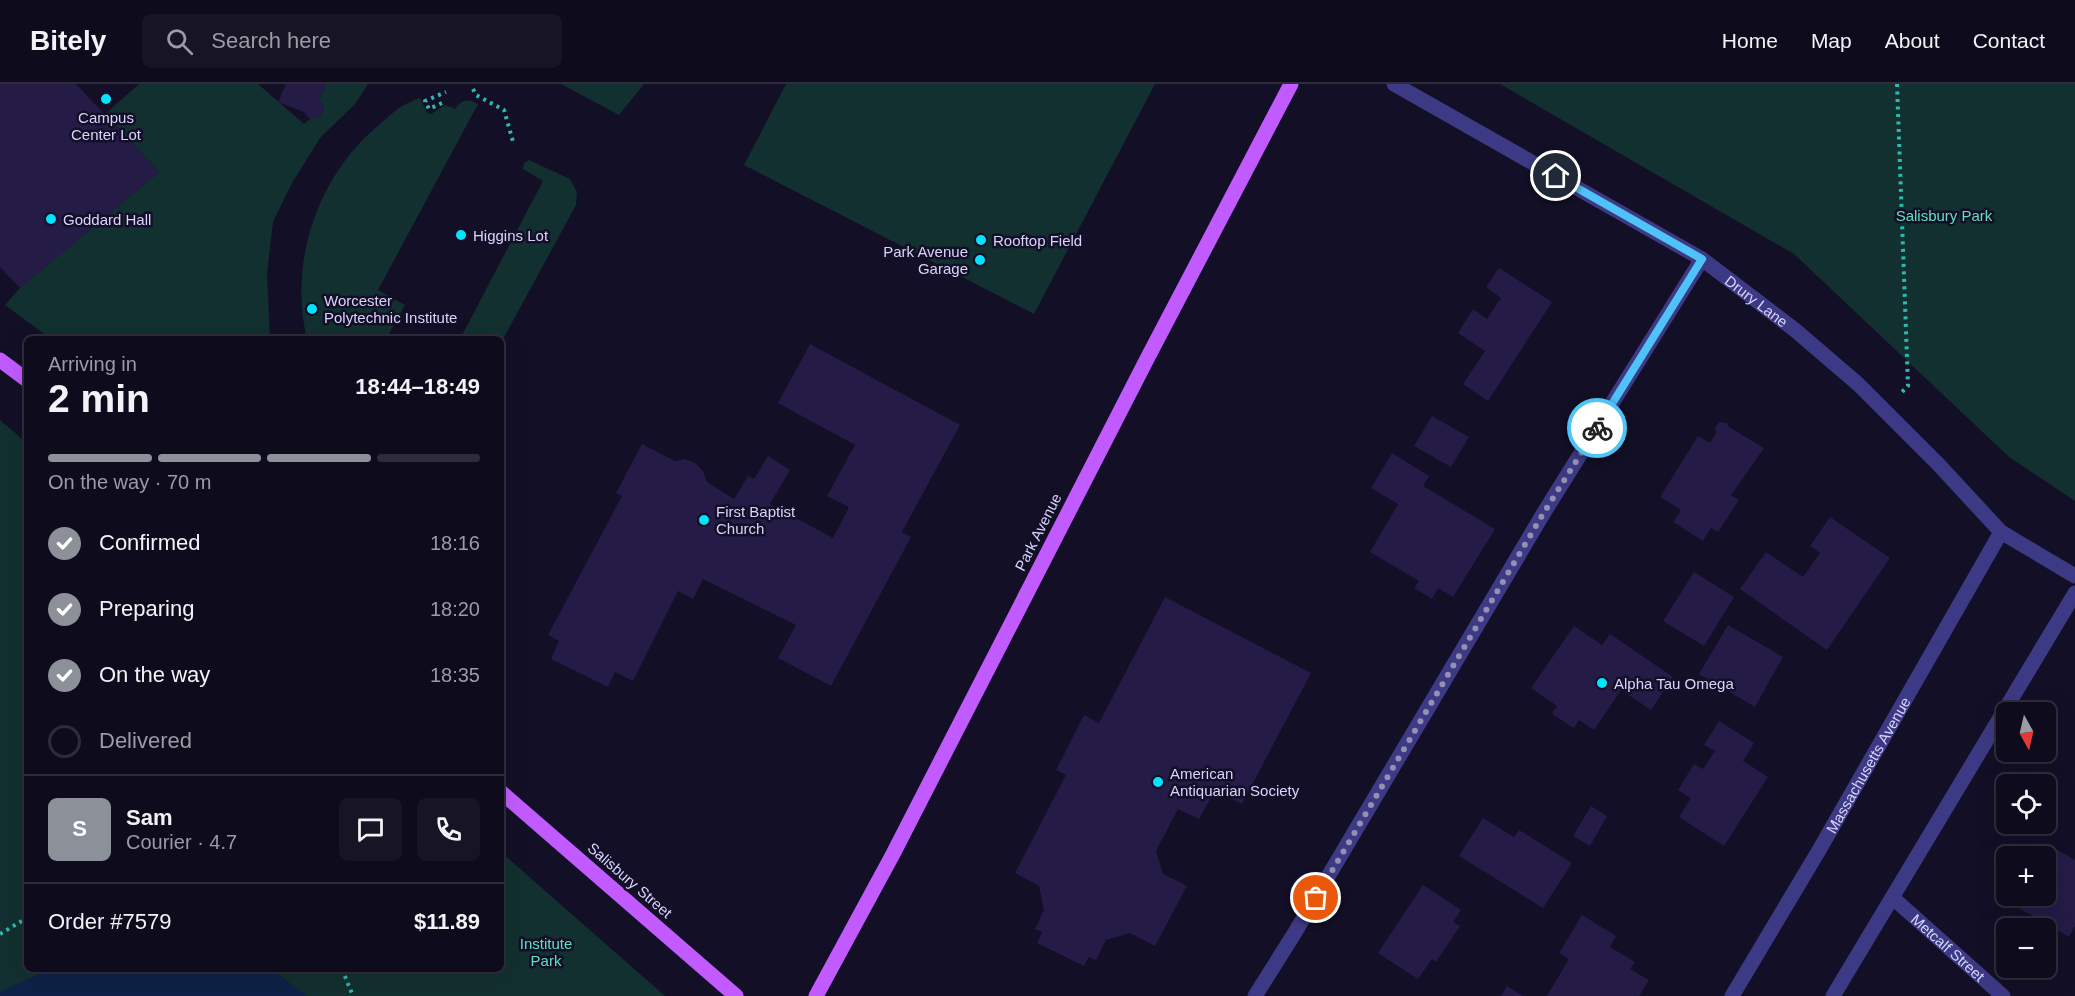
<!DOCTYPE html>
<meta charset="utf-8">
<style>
body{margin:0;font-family:Arial,sans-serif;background:#171425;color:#f1f3f6;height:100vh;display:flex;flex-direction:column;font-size:22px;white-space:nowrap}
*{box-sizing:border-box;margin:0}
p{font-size:20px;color:#9b9ba3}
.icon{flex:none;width:33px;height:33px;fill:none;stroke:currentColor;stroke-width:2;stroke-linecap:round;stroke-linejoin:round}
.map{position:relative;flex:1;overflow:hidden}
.details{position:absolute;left:24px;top:252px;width:480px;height:636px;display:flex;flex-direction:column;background:#0e0b1c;border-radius:9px;box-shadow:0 6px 24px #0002,0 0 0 2px #2e2b3b}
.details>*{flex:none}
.needle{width:39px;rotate:172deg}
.tools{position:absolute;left:1996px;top:618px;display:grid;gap:12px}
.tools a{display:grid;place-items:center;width:60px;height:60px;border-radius:9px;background:#0e0b1c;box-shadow:0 6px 24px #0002,0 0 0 2px #2e2b3b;font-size:30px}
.pin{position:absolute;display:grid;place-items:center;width:51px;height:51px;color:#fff;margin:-26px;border:3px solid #fff;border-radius:50%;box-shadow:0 2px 6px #0007}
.courier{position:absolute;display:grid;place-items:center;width:60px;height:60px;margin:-30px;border:4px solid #4fc3f7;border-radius:50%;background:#fff;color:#222;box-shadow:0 2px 8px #0007}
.overview em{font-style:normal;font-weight:700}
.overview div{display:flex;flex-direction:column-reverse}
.overview{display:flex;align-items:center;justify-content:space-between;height:102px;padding:0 24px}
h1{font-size:39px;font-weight:700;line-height:45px}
.bar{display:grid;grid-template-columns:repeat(4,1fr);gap:9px 6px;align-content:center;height:72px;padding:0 24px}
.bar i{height:8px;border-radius:4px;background:#2e2b3b}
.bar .active{background:#8c9099}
.bar p{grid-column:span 4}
.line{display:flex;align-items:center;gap:15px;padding:0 24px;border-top:2px solid #2e2b3b}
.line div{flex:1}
.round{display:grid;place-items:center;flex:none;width:63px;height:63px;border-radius:9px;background:#171425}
ol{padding:0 24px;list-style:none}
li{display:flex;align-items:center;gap:18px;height:66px}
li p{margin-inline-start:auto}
li .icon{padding:6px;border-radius:50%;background:#8c9099;color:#fff;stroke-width:4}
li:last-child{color:#9b9ba3}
li i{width:33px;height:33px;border:3px solid #2e2b3b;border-radius:50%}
header{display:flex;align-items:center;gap:36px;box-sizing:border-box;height:84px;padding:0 30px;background:#0e0b1c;border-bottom:2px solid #2e2b3b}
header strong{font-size:28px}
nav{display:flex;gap:33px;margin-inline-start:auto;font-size:21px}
.search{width:420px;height:54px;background:#171425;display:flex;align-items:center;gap:15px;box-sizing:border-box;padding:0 21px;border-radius:9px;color:#9b9ba3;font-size:22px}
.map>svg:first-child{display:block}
.green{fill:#12302f}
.water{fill:#0c2248}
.building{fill:#241b47}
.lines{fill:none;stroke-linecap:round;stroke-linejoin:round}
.path{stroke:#2fb8b0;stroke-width:4;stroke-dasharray:3 4.5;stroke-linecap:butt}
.minor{stroke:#3d3a85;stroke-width:15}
.major{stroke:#c25bff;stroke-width:15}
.done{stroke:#948fb3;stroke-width:6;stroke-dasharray:0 10.8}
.route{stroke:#4fc3f7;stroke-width:8}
.poi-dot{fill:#00e5ff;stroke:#130f26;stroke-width:2}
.labels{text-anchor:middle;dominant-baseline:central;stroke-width:5;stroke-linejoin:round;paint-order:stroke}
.poi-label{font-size:15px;fill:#d9d4ff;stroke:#130f26;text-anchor:start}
.park-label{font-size:15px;fill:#5fe0c0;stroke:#130f26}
.street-label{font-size:15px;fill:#d9d4ff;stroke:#130f26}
</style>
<header>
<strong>Bitely</strong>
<div class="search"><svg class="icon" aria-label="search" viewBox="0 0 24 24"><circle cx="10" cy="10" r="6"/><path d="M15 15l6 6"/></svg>Search here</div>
<nav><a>Home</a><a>Map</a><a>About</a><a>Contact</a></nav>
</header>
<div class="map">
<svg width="2075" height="912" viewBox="0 0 2075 912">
<rect width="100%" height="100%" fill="#130f26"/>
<g class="green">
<path d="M 139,0 L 258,0 L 304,40 L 310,35 L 320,32 L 324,24 L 319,16 L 326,0 L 368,0 L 356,19 L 320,54 L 292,99 L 273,138 L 267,190 L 270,255 L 51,255 L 5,221 L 20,204 L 159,88 L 105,30 Z"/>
<path d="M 561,0 L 644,0 L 619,31 Z"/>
<path d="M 786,0 L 1155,0 L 1034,230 L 744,81 Z"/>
<path d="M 1500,0 L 2075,0 L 2075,417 L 2009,373 L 1794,170 Z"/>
<path d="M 420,14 L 427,29 L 431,30 L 445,21 L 455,25 C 461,16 468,14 478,20 L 378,206 L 405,221 L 386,255 L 307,255 C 288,178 318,91 379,41 C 395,27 400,21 420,14 Z"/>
<path d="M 529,76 L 570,95 L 577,108 L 576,121 L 501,259 L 501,255 L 460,255 L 543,97 L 523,85 L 524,79 Z"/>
<path d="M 0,336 L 27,359 L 27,885 L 501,885 L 501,768 L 665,912 L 0,912 Z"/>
</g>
<path class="water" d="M 50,885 L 271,885 L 307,912 L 0,912 L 0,908 Z"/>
<g class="building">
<path d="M 0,0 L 76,0 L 159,88 L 20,204 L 0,183 Z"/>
<path d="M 286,0 L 326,0 L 319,16 L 324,24 L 320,33 L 310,35 L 304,28 L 278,18 Z"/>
<path d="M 1499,184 L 1552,218 L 1488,317 L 1463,300 L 1485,267 L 1458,249 L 1473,225 L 1487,235 L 1501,214 L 1486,203 Z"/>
<path d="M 810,260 L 960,341 L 902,448 L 911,453 L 831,602 L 778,574 L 796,541 L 703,495 L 693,515 L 678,507 L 633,597 L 615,588 L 608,603 L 551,575 L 559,557 L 548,551 L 622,412 L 616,409 L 642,360 L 675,377 L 685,375 L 695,379 L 703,387 L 707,398 L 734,415 L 748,392 L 754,395 L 768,372 L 790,386 L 770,420 L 833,454 L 849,423 L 827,412 L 855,361 L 778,319 Z"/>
<path d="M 1432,332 L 1469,353 L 1451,383 L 1414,362 Z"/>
<path d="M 1719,338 L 1727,339 L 1729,343 L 1764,364 L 1731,411 L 1739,416 L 1718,448 L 1711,444 L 1703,457 L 1673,438 L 1681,426 L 1660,413 L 1698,352 L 1710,359 L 1716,349 L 1715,344 Z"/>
<path d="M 1392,369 L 1429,392 L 1423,402 L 1495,445 L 1453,513 L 1438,504 L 1432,515 L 1414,504 L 1419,497 L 1370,468 L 1398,420 L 1371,404 Z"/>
<path d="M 1830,433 L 1890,474 L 1827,566 L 1740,505 L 1766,468 L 1803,493 L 1820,469 L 1810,462 Z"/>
<path d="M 1694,488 L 1734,513 L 1704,562 L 1663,537 Z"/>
<path d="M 1165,513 L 1311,589 L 1242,720 L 1215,706 L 1199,735 L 1178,725 L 1156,767 L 1163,790 L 1187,802 L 1155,862 L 1130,849 L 1106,856 L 1096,876 L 1089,873 L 1084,882 L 1037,859 L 1042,848 L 1035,845 L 1044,826 L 1039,802 L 1015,789 L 1066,691 L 1056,686 L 1084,631 L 1099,639 Z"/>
<path d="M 1728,541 L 1783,573 L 1755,623 L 1699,590 Z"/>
<path d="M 1574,542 L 1602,561 L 1610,550 L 1673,593 L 1651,626 L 1621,606 L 1594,646 L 1579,636 L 1574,644 L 1552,630 L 1557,622 L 1531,604 Z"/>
<path d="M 1719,637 L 1754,659 L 1743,677 L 1768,693 L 1724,762 L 1679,733 L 1691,714 L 1678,706 L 1694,680 L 1703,685 L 1715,667 L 1704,661 Z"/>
<path d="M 1591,722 L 1607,732 L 1590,762 L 1573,752 Z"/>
<path d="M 1483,734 L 1514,753 L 1519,746 L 1572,779 L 1543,824 L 1459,772 Z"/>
<path d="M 2045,759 L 2075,776 L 2075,842 L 2069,853 L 2010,819 L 2015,812 L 2046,812 L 2046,772 L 2037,772 Z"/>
<path d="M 1423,801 L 1461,826 L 1453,838 L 1460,842 L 1436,878 L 1432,875 L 1418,895 L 1378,869 Z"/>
<path d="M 1582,831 L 1616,852 L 1610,863 L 1635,878 L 1630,885 L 1649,896 L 1639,912 L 1547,912 L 1569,875 L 1559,869 Z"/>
<path d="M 1507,902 L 1523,912 L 1501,912 Z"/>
</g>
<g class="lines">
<g class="path">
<path d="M 1897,0 L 1908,302 L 1902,308"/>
<path d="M 473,5 L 476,11 L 504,26 L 514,61"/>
<path d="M 442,19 L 429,25 L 425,17 L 446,8"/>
<path d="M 0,850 L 27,834"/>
<path d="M 342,885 L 353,912"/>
</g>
<g class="minor">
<path id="s1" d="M 1394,0 L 1702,175 L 1795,246 L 1858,300 L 1939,381 L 2001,448 L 2075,492"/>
<path id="s2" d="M 1893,814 L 2003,912"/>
<path d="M 1255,912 L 1294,850 L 1543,430 L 1702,175"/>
<path id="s3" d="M 1732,912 L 1818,768 L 2001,448"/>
<path d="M 1833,912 L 2075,509"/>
</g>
<g class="major">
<path d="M 0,276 L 27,296"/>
<path d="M 501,708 L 736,912"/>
<path d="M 816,912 L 893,770 L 1148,273 L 1291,0"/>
</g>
</g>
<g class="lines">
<path class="done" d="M 1316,814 L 1543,430 L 1597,344"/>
<path class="route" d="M 1556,92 L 1702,175 L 1597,344"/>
</g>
<g class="poi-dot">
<circle cx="106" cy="15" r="6"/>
<circle cx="51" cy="135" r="6"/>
<circle cx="461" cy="151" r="6"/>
<circle cx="981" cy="156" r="6"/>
<circle cx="980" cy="176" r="6"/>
<circle cx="312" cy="225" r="6"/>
<circle cx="704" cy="436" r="6"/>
<circle cx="1602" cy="599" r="6"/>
<circle cx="1158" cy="698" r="6"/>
</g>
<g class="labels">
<g class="poi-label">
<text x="106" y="33" text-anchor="middle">Campus<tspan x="106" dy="17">Center Lot</tspan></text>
<text x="63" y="135">Goddard Hall</text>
<text x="473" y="151">Higgins Lot</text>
<text x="993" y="156">Rooftop Field</text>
<text x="968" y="167" text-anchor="end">Park Avenue<tspan x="968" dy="17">Garage</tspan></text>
<text x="324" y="216">Worcester<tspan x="324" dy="17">Polytechnic Institute</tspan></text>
<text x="716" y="427">First Baptist<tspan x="716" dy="17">Church</tspan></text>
<text x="1614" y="599">Alpha Tau Omega</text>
<text x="1170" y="689">American<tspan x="1170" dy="17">Antiquarian Society</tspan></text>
</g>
<g class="park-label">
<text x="1944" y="131">Salisbury Park</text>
<text x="546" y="859">Institute<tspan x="546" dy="17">Park</tspan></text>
</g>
<g class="street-label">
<text stroke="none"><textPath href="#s1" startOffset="423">Drury Lane</textPath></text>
<text transform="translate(1038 448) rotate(-63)">Park Avenue</text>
<text stroke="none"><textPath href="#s3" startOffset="268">Massachusetts Avenue</textPath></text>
<text transform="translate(630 796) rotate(41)">Salisbury Street</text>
<text stroke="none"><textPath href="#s2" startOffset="74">Metcalf Street</textPath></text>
</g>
</g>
</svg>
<div class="tools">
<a><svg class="needle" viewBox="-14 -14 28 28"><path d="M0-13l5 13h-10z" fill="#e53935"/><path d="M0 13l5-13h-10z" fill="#9b9ba3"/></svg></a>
<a><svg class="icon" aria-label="locate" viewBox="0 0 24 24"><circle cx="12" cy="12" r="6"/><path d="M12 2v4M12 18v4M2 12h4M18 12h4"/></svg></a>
<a>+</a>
<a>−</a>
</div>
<div class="pin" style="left:1316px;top:814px;background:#ea580c"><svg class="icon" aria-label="bag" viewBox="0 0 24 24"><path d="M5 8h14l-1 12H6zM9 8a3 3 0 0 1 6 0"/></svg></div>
<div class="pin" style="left:1556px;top:92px;background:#1f2937"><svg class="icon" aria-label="home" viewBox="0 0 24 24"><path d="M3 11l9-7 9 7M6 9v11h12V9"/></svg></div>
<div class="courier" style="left:1597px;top:344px"><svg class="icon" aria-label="bike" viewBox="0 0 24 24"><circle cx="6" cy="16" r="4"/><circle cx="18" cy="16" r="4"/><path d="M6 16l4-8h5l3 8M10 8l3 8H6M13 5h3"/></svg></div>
<section class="details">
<div class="overview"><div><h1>2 min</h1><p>Arriving in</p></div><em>18:44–18:49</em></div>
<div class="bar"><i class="active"></i><i class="active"></i><i class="active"></i><i></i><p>On the way · 70 m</p></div>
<ol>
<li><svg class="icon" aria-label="check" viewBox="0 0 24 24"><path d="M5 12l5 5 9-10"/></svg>Confirmed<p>18:16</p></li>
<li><svg class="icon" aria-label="check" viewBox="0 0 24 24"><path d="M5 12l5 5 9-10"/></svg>Preparing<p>18:20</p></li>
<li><svg class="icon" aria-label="check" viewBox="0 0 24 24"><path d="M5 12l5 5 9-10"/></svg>On the way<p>18:35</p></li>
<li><i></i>Delivered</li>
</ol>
<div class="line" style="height:108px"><b class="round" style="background:#8c9099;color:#fff">S</b><div><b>Sam</b><p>Courier · 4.7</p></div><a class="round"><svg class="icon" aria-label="chat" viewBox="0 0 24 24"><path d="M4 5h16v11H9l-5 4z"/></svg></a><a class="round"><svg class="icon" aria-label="phone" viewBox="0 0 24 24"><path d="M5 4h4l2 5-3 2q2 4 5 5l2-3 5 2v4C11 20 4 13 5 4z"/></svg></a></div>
<div class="line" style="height:78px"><div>Order #7579</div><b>$11.89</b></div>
</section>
</div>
